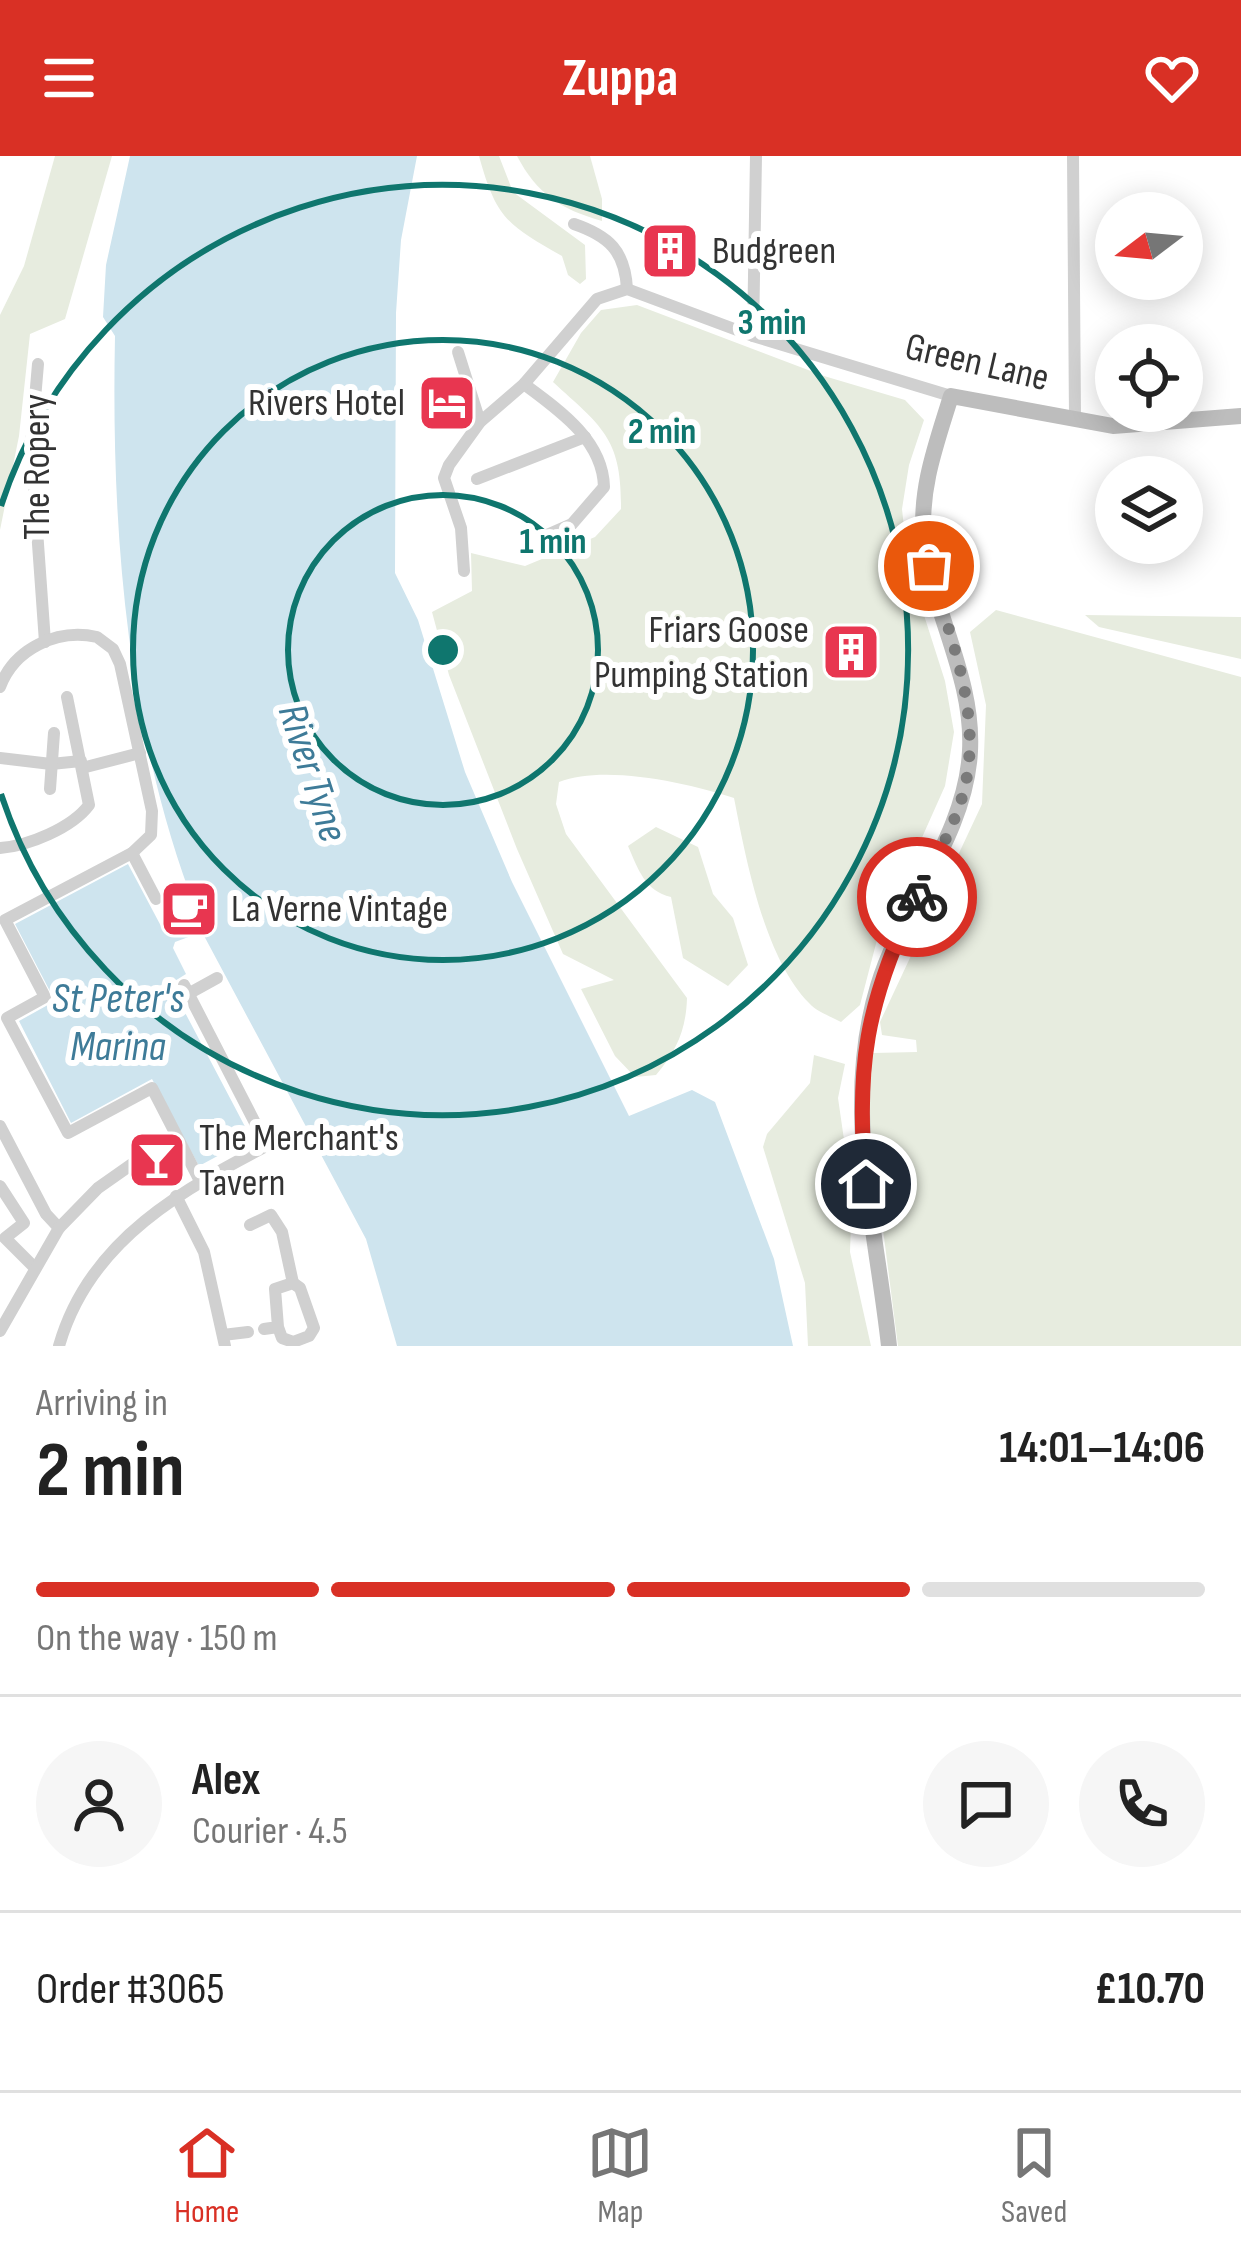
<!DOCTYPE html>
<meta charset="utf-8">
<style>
body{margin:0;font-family:"Sofia Sans Condensed",sans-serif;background:#f6f6f6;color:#222;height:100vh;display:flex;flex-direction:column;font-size:45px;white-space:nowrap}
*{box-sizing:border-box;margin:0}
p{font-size:39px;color:#767676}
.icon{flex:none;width:66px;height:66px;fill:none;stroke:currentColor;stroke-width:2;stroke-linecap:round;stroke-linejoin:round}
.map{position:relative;height:1190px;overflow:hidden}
.drawer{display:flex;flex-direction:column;background:#fff;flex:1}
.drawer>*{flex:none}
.needle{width:78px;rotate:254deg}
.tools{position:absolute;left:1095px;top:36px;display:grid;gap:24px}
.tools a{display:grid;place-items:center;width:108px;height:108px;border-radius:50%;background:#fff;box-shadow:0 6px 30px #0003;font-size:60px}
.pin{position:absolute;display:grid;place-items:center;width:102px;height:102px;color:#fff;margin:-51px;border:6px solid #fff;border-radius:50%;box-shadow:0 3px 12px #0007}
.courier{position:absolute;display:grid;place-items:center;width:120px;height:120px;margin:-60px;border:9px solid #d93025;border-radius:50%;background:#fff;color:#222;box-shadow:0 3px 15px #0007}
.overview em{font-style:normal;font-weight:700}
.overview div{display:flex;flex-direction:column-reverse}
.overview{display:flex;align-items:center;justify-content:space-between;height:204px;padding:0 36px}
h1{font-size:78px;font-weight:700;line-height:90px}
.bar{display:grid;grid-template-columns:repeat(4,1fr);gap:18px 12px;align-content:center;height:144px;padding:0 36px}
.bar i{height:15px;border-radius:9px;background:#e0e0e0}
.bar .current{background:#d93025}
.bar p{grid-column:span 4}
.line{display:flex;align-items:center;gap:30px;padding:0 36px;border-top:3px solid #e0e0e0}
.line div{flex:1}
.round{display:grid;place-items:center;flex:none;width:126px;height:126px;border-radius:63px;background:#f6f6f6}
header{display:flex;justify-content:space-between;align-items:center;height:156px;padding:0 36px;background:#d93025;color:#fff;font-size:54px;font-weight:700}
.menu{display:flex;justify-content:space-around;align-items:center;height:168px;border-top:3px solid #e0e0e0;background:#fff;font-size:33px;color:#767676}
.menu a{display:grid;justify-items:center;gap:6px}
.menu .current{color:#d93025}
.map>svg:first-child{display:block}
.green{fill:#e7ecdf}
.water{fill:#cee4ee}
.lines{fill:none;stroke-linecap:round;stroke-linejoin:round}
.street{stroke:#d0d0d0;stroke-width:12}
.secondary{stroke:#bdbdbd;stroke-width:16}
.done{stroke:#7a7a7a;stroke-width:12;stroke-dasharray:0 21.6}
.route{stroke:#d93025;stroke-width:15}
.ring{fill:none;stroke:#0f766e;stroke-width:6}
.labels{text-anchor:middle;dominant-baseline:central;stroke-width:12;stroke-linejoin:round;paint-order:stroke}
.poi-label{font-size:39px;fill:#333;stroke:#fff;text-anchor:start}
.street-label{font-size:39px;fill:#333;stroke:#fff}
.water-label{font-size:42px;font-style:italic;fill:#3e7b98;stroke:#fff}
.centre{fill:#0f766e;stroke:#fff;stroke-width:6}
.ring-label{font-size:36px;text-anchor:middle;font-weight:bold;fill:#0f766e;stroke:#fff;stroke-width:12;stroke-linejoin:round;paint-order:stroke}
</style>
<header><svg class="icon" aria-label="menu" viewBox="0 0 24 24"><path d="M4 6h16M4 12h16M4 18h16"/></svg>Zuppa<svg class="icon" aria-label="heart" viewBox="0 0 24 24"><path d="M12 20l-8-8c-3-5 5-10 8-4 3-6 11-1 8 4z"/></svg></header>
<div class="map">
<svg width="1241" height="1190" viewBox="0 0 1241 1190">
<rect width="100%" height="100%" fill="#fff"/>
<g class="green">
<path d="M 55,0 L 112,0 L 65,163 L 30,178 L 19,280 L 0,374 L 0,159 L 24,110 Z"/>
<path d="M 479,0 L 499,0 L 513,36 L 585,89 L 586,123 L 580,128 L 568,119 L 562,100 C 507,69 496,62 479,0 Z"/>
<path d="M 517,0 L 590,0 L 602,43 L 602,65 C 560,53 537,38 517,0 Z"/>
<path d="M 637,149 L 824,220 L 905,244 L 924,264 L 909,309 L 902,353 L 908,409 L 945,525 L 954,576 L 945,630 L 878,780 L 860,849 L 841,866 C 830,860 817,856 809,847 C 764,801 746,703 734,642 C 689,627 604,608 559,626 L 556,648 L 566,678 L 687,842 C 686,874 677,894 656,919 L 635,921 L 615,900 L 581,833 L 614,824 L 563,798 L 517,693 L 449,519 L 432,456 L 472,435 L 471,397 L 525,410 L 595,381 L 621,353 C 622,282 602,271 553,226 L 581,177 L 601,154 Z"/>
<path d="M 996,454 L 1241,521 L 1241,1190 L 898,1190 L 868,957 L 873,897 L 917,896 L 916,884 L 882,879 L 880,866 L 982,648 L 986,549 L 970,476 Z"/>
<path d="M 1085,459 L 1241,461 L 1241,503 L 1099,471 Z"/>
<path d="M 656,671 L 698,691 L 713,738 L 733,762 L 748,809 L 728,830 L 683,802 L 671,741 C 645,735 638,713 628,690 Z"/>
<path d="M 814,899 L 845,908 L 838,942 L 852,1039 L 850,1096 L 871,1190 L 808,1190 L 805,1127 L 763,991 L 767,978 L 810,927 Z"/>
</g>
<path class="water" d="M 130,0 L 417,0 L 401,84 L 396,157 L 395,417 L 418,464 L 465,616 L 512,726 L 629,960 L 692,934 L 715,946 L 774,1103 L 793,1190 L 397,1190 L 366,1083 L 202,776 L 175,786 L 173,792 L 186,818 L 170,828 L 251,982 L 199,1010 L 152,923 L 71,967 L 19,865 L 55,845 L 15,768 L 128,708 L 162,772 L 195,759 L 196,754 C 126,572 111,373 115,180 L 103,161 L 106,109 Z"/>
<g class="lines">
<g class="street">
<path d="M 1073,0 L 1075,262"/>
<path d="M 574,68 C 609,80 625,95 627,133"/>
<path d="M 753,180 L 756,0"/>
<path d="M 458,196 L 480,266"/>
<path d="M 38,208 L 31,290 L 45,486"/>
<path d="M 524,228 C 559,254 603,284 604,331 L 572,368 L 531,386"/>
<path d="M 477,323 L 585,281"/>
<path d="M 464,415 L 461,372 L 444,322 L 449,309 L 480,266 L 524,228 L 597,143 L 627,133 L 753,180 L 951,240"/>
<path d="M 0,531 C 14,493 57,472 97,481 L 113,493 L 120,508 L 152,655 L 151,679 L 132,697 L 5,764 L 45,841 L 7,862 L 68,977 L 152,932 L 200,1025"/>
<path d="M 0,602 L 51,608 L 81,605"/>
<path d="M 82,612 L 140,597"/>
<path d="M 50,633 L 54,577"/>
<path d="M 0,692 C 28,690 72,672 89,649 L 67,541"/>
<path d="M 132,697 L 156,743"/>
<path d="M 184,829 L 267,990"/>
<path d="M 188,838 L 217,822"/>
<path d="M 0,970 L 46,1058 L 59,1072"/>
<path d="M 0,1030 L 24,1067 L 5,1082 L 35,1112"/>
<path d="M 176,1040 L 204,1096 L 225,1190"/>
<path d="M 250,1069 L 271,1059 L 282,1076 L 293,1127"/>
<path d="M 264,1173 L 278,1171 L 275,1133 L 293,1127 L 300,1132 L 314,1172 L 309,1180 L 293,1186 L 282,1182 L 278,1171"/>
<path d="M 0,1175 L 59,1072 L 98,1032 L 135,1006"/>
<path d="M 223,1179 L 248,1176"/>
<path d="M 59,1190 C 91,1077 194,1028 291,977"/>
</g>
<path class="secondary" d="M 889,1190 C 876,1070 842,949 878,830 C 902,750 966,679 970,595 C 974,520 931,455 924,382 C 919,333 937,286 951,240 L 1113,270 L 1241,260"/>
</g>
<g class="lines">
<path class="done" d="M 917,741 C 935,702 960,663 967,620 C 979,549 949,477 929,410"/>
<path class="route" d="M 866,1028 C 855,913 866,845 917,741"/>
</g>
<g class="ring">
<circle cx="443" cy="494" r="155"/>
<circle cx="443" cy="494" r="310"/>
<path d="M1 350A465 465 0 1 1 1 638"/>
</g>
<defs>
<symbol id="building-square" viewBox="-11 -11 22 22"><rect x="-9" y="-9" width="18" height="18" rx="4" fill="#e83650" stroke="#fff"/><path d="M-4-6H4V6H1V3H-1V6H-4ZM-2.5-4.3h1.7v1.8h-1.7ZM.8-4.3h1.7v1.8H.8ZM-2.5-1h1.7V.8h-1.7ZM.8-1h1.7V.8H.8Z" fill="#fff"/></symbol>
<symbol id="hotel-square" viewBox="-11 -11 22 22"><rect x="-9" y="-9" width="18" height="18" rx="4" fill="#e83650" stroke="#fff"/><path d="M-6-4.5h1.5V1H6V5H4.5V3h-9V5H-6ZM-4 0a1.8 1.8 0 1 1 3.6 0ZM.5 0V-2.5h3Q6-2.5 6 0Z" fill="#fff"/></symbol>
<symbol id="cafe-square" viewBox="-11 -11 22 22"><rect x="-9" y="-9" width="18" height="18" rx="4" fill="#e83650" stroke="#fff"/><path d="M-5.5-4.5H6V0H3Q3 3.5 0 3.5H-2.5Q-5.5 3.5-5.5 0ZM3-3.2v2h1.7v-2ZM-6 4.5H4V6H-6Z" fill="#fff"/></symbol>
<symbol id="bar-square" viewBox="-11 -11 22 22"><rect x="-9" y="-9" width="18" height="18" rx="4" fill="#e83650" stroke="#fff"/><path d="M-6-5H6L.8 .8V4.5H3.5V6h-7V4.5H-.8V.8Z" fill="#fff"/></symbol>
</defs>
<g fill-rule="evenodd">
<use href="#building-square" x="637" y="62" width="66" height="66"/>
<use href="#hotel-square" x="414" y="214" width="66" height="66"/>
<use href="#building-square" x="818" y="463" width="66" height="66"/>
<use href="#cafe-square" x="156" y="720" width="66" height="66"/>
<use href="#bar-square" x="124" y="971" width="66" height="66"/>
</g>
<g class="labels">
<g class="poi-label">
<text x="712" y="95">Budgreen</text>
<text x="405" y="247" text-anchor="end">Rivers Hotel</text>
<text x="809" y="474" text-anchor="end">Friars Goose<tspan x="809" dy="45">Pumping Station</tspan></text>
<text x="231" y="753">La Verne Vintage</text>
<text x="199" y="982">The Merchant's<tspan x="199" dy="45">Tavern</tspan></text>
</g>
<g class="street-label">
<text transform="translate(977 207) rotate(13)">Green Lane</text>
<text transform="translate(37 311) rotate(-90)">The Ropery</text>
</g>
<g class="water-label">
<text transform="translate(312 617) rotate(72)">River Tyne</text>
<text x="118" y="843">St Peter's<tspan x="118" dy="48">Marina</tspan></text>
</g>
</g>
<circle cx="443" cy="494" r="18" class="centre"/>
<g class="ring-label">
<text x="772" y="178">3 min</text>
<text x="662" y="287">2 min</text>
<text x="553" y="397">1 min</text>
</g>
</svg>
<div class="tools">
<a><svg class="needle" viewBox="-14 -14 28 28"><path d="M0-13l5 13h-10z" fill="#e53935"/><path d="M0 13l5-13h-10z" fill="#767676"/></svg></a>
<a><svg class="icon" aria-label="locate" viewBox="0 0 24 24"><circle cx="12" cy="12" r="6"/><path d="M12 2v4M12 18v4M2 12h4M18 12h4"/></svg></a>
<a><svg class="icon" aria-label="layers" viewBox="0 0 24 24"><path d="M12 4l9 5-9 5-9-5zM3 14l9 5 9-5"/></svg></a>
</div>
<div class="pin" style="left:929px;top:410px;background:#ea580c"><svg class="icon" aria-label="bag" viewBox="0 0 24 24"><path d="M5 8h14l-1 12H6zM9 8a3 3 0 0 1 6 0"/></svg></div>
<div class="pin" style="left:866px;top:1028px;background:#1f2937"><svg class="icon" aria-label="home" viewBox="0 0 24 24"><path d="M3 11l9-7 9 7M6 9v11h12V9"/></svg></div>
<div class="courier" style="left:917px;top:741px"><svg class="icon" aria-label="bike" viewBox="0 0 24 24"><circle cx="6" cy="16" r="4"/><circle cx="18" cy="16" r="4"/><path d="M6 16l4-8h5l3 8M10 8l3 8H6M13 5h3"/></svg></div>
</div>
<section class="drawer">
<div class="overview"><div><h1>2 min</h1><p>Arriving in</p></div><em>14:01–14:06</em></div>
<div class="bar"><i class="current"></i><i class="current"></i><i class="current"></i><i></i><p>On the way · 150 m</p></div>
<div class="line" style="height:216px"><a class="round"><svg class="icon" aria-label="person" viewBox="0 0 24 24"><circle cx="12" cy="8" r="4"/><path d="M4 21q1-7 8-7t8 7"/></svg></a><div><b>Alex</b><p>Courier · 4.5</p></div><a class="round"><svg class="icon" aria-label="chat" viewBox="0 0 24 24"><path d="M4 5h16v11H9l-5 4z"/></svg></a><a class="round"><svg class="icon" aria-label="phone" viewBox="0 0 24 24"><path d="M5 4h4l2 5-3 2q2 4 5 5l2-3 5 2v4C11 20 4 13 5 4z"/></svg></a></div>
<div class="line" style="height:156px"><div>Order #3065</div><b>£10.70</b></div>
</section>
<nav class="menu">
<a class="current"><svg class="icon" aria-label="home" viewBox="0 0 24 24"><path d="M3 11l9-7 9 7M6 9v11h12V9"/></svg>Home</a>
<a><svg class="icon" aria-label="map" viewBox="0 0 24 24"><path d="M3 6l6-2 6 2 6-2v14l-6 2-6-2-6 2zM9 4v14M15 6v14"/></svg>Map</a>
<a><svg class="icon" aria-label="saved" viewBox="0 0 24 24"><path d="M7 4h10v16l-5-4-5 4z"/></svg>Saved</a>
</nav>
